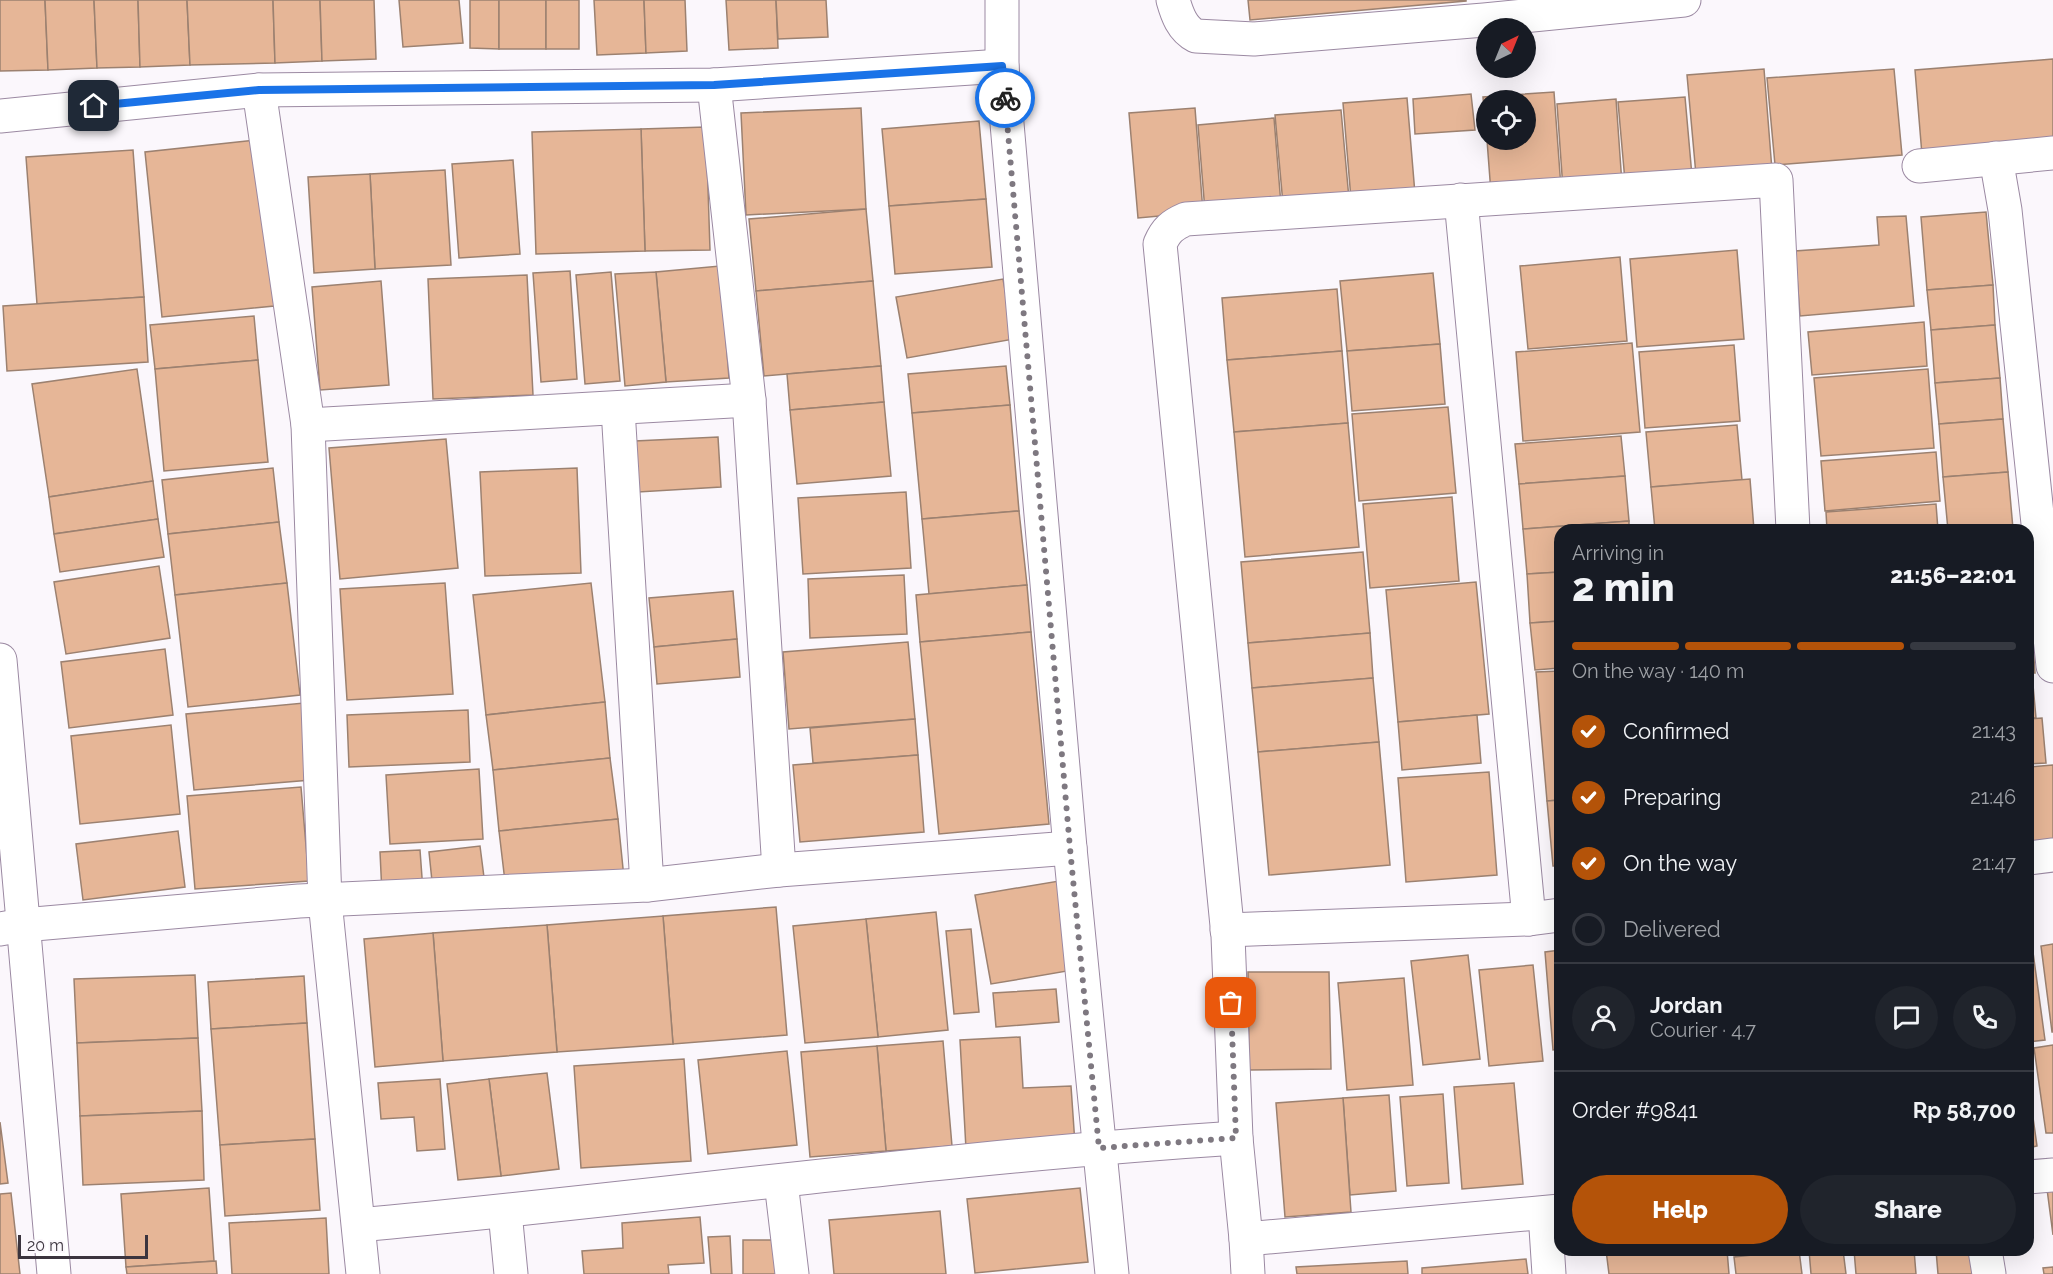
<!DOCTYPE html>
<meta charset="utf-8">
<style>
body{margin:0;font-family:Raleway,sans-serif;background:#20242c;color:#f1f3f6;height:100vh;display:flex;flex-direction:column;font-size:22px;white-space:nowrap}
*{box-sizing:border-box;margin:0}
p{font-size:20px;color:#9ea1a6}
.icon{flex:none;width:33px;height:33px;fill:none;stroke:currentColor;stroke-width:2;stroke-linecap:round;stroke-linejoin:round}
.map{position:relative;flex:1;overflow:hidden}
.details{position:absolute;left:1554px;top:524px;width:480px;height:732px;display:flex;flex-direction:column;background:#171b24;border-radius:18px;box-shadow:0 6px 24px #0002}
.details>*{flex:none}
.needle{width:39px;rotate:43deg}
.buttons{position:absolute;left:1476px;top:18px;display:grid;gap:12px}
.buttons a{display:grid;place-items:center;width:60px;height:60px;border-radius:50%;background:#171b24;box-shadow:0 6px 24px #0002;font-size:30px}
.scale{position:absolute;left:18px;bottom:15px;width:130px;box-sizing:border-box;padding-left:6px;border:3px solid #3b343e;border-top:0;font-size:16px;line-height:21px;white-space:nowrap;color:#3b343e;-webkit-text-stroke:4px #fbf7fc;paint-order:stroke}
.pin{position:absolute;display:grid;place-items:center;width:51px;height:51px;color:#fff;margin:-26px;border-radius:12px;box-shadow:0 3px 9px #0006}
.courier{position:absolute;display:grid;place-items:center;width:60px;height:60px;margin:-30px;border:4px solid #1a73e8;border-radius:50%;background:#fff;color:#222;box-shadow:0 2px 8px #0007}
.headline em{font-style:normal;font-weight:800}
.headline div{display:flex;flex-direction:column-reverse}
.headline{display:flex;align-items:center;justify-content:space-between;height:102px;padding:0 18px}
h1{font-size:39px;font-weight:800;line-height:45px}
.bar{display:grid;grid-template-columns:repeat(4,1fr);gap:9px 6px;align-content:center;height:72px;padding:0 18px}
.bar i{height:8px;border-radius:4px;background:#363941}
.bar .on{background:#b45309}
.bar p{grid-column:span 4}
.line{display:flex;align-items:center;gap:15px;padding:0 18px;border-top:2px solid #363941}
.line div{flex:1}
.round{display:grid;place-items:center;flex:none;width:63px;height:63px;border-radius:32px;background:#20242c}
ol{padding:0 18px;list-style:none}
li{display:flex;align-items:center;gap:18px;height:66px}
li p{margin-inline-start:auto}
li .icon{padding:6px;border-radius:50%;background:#b45309;color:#fff;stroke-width:4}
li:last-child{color:#9ea1a6}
li i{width:33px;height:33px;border:3px solid #363941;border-radius:50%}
.primary-button{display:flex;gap:12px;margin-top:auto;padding:12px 18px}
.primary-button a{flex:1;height:69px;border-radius:36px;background:#b45309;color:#fff;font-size:24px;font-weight:800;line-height:69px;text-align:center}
.primary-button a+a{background:#20242c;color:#f1f3f6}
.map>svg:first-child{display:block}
.building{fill:#e6b697;stroke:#9c8170;stroke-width:1.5}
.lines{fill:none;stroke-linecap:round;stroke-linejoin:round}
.minor-casing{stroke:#9b89a2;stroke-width:35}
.minor{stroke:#fff;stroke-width:33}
.done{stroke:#7e7880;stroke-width:6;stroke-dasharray:0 10.8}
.route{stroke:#1a73e8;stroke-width:8}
</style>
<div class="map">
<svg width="2053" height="1274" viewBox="0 0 2053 1274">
<rect width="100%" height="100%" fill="#fbf7fc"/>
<g class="building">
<path d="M 0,0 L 45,0 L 48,70 L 0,71 Z"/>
<path d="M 45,0 L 94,0 L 97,68 L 48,70 Z"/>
<path d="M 94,0 L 138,0 L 140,67 L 97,68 Z"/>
<path d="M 138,0 L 187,0 L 190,65 L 140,67 Z"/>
<path d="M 187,0 L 273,0 L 275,63 L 190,65 Z"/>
<path d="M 273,0 L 320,0 L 322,61 L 275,63 Z"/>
<path d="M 320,0 L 374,0 L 376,59 L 322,61 Z"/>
<path d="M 399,0 L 459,0 L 463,43 L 403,47 Z"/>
<path d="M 470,0 L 499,0 L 499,49 L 470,48 Z"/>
<rect x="499" y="0" width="47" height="49"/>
<rect x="546" y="0" width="33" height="49"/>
<path d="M 594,0 L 644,0 L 646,53 L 597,55 Z"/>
<path d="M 644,0 L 685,0 L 687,51 L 646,53 Z"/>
<path d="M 726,0 L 776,0 L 778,48 L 729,50 Z"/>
<path d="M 776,0 L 826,0 L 828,37 L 778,39 Z"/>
<path d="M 1248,0 L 1466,0 L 1466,1 L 1250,20 Z"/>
<path d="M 2053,59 L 2053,145 L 1922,155 L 1915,70 Z"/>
<path d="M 1764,69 L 1772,170 L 1696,175 L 1687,75 Z"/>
<path d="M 1894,69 L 1902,155 L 1775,165 L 1767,78 Z"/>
<path d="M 1554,92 L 1561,188 L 1491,193 L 1487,140 L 1526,140 L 1526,100 L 1486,100 L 1486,136 L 1483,97 Z"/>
<path d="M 1471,94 L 1475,130 L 1415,134 L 1413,99 Z"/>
<path d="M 1685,97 L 1692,176 L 1625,181 L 1618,102 Z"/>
<path d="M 1407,98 L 1415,194 L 1351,199 L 1343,103 Z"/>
<path d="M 1616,99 L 1622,184 L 1563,189 L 1557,104 Z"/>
<path d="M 861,108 L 866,209 L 746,215 L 741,113 Z"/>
<path d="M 1195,108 L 1203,212 L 1138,218 L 1129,113 Z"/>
<path d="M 1341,110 L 1349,199 L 1283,204 L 1275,115 Z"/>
<path d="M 1274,118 L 1281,205 L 1205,211 L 1198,125 Z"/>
<path d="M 979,121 L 986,199 L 889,206 L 882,129 Z"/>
<path d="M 706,127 L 710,250 L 645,251 L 641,129 Z"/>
<path d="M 641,129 L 645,251 L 536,254 L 532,132 Z"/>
<path d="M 257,140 L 274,306 L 162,317 L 145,152 Z"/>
<path d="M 133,150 L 144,297 L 37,304 L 26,157 Z"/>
<path d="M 513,160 L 520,254 L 459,258 L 452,164 Z"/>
<path d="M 445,170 L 451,265 L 375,269 L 370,174 Z"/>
<path d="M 370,174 L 375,269 L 314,273 L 308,177 Z"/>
<path d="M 986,199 L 992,267 L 895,274 L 889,206 Z"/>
<path d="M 866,209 L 873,281 L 756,291 L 749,219 Z"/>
<path d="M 1986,212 L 1993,285 L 1927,290 L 1921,217 Z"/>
<path d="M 1906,216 L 1914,306 L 1800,316 L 1795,251 L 1879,245 L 1877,217 Z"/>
<path d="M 1737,250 L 1744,339 L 1637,347 L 1630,259 Z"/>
<path d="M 1620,257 L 1627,341 L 1528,349 L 1520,266 Z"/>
<path d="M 720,266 L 729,378 L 666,382 L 656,272 Z"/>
<path d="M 570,271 L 577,379 L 541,382 L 533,273 Z"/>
<path d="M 611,272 L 620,381 L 585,384 L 576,275 Z"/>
<path d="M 656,272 L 666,382 L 625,386 L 615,274 Z"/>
<path d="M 1433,273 L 1440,344 L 1347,351 L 1340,281 Z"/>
<path d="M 527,275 L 533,395 L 433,399 L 428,279 Z"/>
<path d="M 1003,279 L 1014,339 L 907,358 L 896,297 Z"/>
<path d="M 381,281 L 389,385 L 320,390 L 312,287 Z"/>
<path d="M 873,281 L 881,366 L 764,376 L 756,291 Z"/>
<path d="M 1993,285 L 1995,325 L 1931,330 L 1927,290 Z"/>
<path d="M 1337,289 L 1342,351 L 1227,360 L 1222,298 Z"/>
<path d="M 144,297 L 148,362 L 7,371 L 3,306 Z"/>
<path d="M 254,316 L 258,360 L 155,369 L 150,325 Z"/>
<path d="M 1924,322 L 1927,366 L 1812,375 L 1808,332 Z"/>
<path d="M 1995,325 L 2000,378 L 1935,383 L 1931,330 Z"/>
<path d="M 1632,343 L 1640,432 L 1523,441 L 1516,352 Z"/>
<path d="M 1440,344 L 1445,404 L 1352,411 L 1347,351 Z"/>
<path d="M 1734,345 L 1740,421 L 1645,428 L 1639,352 Z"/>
<path d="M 1342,351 L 1348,423 L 1234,432 L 1227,360 Z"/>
<path d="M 258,360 L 268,462 L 164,471 L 155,369 Z"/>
<path d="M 881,366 L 884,402 L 790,410 L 787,374 Z"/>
<path d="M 1006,366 L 1010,405 L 912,413 L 908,374 Z"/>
<path d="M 137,369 L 153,481 L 49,497 L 32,384 Z"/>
<path d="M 1928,369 L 1934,448 L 1821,456 L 1814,378 Z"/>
<path d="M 2000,378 L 2003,419 L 1939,424 L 1935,383 Z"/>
<path d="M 884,402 L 891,476 L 797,484 L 790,410 Z"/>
<path d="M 1010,405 L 1019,511 L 922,519 L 912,413 Z"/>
<path d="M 1448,407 L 1456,493 L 1359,501 L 1352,414 Z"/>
<path d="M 2003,419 L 2008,472 L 1943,477 L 1939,424 Z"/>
<path d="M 1348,423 L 1359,547 L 1245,557 L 1234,432 Z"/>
<path d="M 1737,425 L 1742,480 L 1651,487 L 1646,432 Z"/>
<path d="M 1621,436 L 1625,476 L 1519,484 L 1515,444 Z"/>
<path d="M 718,437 L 721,487 L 638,492 L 635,441 Z"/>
<path d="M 446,439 L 458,568 L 340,579 L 329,448 Z"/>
<path d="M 1936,452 L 1940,501 L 1825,511 L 1821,461 Z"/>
<path d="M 273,468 L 279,522 L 168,534 L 162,480 Z"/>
<path d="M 577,468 L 581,573 L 485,576 L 480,472 Z"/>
<path d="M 2008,472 L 2013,529 L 1948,530 L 1943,477 Z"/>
<path d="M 1625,476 L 1629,521 L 1523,529 L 1519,484 Z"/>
<path d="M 1750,479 L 1754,530 L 1655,530 L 1651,487 Z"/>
<path d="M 153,481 L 158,519 L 54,534 L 49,497 Z"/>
<path d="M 906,492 L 911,568 L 803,574 L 798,498 Z"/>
<path d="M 1452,497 L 1459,581 L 1370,588 L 1363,504 Z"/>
<path d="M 1936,504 L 1938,530 L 1827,530 L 1826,512 Z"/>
<path d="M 1019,511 L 1027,585 L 929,594 L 922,519 Z"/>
<path d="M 158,519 L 164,557 L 60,572 L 54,534 Z"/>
<path d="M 1629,521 L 1629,530 L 1560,530 L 1560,572 L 1527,574 L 1523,529 Z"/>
<path d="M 279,522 L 287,583 L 175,595 L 168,534 Z"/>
<path d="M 1363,552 L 1370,633 L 1248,643 L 1241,562 Z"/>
<path d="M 159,566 L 170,638 L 66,654 L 54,582 Z"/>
<path d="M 1560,572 L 1560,621 L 1530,623 L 1527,574 Z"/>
<path d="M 904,575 L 907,634 L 810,638 L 808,579 Z"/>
<path d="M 1476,582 L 1489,714 L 1398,722 L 1386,590 Z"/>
<path d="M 287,583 L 300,695 L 188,707 L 175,595 Z"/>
<path d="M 445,583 L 453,694 L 347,700 L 340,589 Z"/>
<path d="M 591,583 L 605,702 L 486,715 L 473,595 Z"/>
<path d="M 1027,585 L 1031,632 L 920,642 L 916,595 Z"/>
<path d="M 2028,588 L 2031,626 L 2028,626 Z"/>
<path d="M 733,591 L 737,639 L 654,647 L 649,598 Z"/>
<path d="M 1560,621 L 1560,668 L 1535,670 L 1530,623 Z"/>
<path d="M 2028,630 L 2032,630 L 2035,673 L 2028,673 Z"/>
<path d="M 1031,632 L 1049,824 L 939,834 L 920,642 Z"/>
<path d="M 1370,633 L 1373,678 L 1252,688 L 1248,643 Z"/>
<path d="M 737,639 L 740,677 L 657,684 L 654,647 Z"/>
<path d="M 908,642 L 915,719 L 789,729 L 783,652 Z"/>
<path d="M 165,649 L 173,715 L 69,728 L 61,662 Z"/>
<path d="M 1560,671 L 1560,800 L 1547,801 L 1536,672 Z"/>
<path d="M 2028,674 L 2032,674 L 2036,718 L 2028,718 Z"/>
<path d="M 1373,678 L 1379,742 L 1258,752 L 1252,688 Z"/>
<path d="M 605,702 L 610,758 L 493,770 L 486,715 Z"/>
<path d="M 304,703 L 311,780 L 194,790 L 186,714 Z"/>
<path d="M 468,710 L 470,762 L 349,767 L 347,715 Z"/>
<path d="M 1477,715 L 1481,763 L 1402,770 L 1398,722 Z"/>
<path d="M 2042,718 L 2046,763 L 2028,764 L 2028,719 Z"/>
<path d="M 915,719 L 918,755 L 813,763 L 810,728 Z"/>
<path d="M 171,725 L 180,814 L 80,824 L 71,736 Z"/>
<path d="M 1379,742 L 1390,865 L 1269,875 L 1258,752 Z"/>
<path d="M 918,755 L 924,832 L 800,842 L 793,765 Z"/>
<path d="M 610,758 L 618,819 L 499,831 L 493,770 Z"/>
<path d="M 2053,765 L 2053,841 L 2028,843 L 2028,767 Z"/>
<path d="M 479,769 L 483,839 L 390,844 L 386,775 Z"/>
<path d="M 1489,772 L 1497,875 L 1406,882 L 1398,778 Z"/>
<path d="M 301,787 L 309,881 L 195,889 L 187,796 Z"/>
<path d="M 1560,800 L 1560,866 L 1553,866 L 1547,801 Z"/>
<path d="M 618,819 L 624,878 L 506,890 L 499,831 Z"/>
<path d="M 178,831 L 185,887 L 83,900 L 76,844 Z"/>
<path d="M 480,846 L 485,885 L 433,891 L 429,852 Z"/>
<path d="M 420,850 L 423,891 L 382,894 L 380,852 Z"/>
<path d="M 1059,881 L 1073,970 L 991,984 L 975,895 Z"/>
<path d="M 776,907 L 787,1035 L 673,1044 L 663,916 Z"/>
<path d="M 936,912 L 948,1030 L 878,1037 L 866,919 Z"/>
<path d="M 663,916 L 673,1044 L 557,1052 L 547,925 Z"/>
<path d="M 866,919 L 878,1037 L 805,1043 L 793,926 Z"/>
<path d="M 547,925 L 557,1052 L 443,1061 L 433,933 Z"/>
<path d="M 971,929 L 979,1012 L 954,1014 L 946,931 Z"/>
<path d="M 433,933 L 443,1061 L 375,1067 L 364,939 Z"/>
<path d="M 2053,944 L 2053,1032 L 2052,1032 L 2041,946 Z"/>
<path d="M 2028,945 L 2032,945 L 2045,1040 L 2028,1042 Z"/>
<path d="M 1560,950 L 1560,1049 L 1553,1050 L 1545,952 Z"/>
<path d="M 1468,955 L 1480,1059 L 1423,1065 L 1411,961 Z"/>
<path d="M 1533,965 L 1543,1061 L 1489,1066 L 1479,970 Z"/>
<path d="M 1248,972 L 1329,972 L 1331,1069 L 1249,1070 Z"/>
<path d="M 195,975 L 198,1038 L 77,1043 L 74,979 Z"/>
<path d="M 304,976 L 307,1023 L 211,1029 L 208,982 Z"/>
<path d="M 1404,978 L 1413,1085 L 1347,1090 L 1338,983 Z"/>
<path d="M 1056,989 L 1059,1022 L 996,1027 L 993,993 Z"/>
<path d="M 307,1023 L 315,1139 L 220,1145 L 211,1029 Z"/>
<path d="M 1020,1037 L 1023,1088 L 1071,1086 L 1075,1144 L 966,1149 L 960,1040 Z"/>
<path d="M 198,1038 L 202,1111 L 80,1116 L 77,1043 Z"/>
<path d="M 943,1041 L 952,1146 L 886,1151 L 877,1046 Z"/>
<path d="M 2053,1045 L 2053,1133 L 2046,1133 L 2034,1048 Z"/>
<path d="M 877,1046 L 886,1151 L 810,1157 L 801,1052 Z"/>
<path d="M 787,1051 L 797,1145 L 708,1154 L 698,1060 Z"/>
<path d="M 684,1059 L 691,1161 L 581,1168 L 574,1066 Z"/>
<path d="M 547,1073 L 559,1169 L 501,1176 L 489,1079 Z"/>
<path d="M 440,1079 L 445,1149 L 417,1151 L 414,1117 L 381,1119 L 378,1083 Z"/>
<path d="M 489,1079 L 501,1176 L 458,1180 L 447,1084 Z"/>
<path d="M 2028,1082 L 2037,1146 L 2028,1148 Z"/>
<path d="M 1514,1083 L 1523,1184 L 1462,1189 L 1454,1087 Z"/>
<path d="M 1443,1094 L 1449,1183 L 1407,1186 L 1400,1097 Z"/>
<path d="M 1389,1095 L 1396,1191 L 1350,1195 L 1343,1098 Z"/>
<path d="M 1343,1098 L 1351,1212 L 1285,1217 L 1276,1103 Z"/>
<path d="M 202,1111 L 204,1180 L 83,1185 L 80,1116 Z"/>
<path d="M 0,1122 L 8,1183 L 0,1184 Z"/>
<path d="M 315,1139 L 320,1210 L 225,1216 L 220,1145 Z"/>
<path d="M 209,1188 L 214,1261 L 126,1267 L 121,1194 Z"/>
<path d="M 1080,1188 L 1088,1262 L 975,1273 L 967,1199 Z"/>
<path d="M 2047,1189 L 2053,1189 L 2053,1235 Z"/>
<path d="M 11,1193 L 20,1274 L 0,1274 L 0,1194 Z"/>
<path d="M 940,1211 L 946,1274 L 834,1274 L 829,1220 Z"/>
<path d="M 700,1217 L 704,1263 L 668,1265 L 669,1274 L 584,1274 L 582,1251 L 623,1248 L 622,1223 Z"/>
<path d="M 326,1218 L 329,1274 L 232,1274 L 229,1223 Z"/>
<path d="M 730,1236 L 732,1274 L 711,1274 L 708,1237 Z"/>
<rect x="743" y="1240" width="33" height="34"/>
<path d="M 1606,1250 L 1727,1250 L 1729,1274 L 1609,1274 Z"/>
<path d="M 1799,1250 L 1802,1274 L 1736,1274 L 1734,1257 Z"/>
<path d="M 1809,1250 L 1843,1250 L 1846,1274 L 1811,1274 Z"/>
<path d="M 1854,1250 L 1914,1250 L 1916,1274 L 1856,1274 Z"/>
<path d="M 1936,1250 L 1979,1250 L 1981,1274 L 1938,1274 Z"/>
<path d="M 1526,1259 L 1528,1274 L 1422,1274 L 1422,1268 Z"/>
<path d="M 216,1261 L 217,1274 L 127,1274 L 126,1267 Z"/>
<path d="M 1407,1261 L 1408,1274 L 1297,1274 L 1296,1267 Z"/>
<path d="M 2053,1267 L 2053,1274 L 2044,1274 L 2043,1268 Z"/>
</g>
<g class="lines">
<defs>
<g id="minor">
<path d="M 1002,0 L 1002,66 L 1070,848 L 1112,1274"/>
<path d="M 1173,0 C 1177,14 1182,29 1196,36 L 1254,39 L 1484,20 L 1684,0"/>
<path d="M 714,85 L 749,400 L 779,870"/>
<path d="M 259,90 L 308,425 L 325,901 L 363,1274"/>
<path d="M 0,116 L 259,90 L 714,85 L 1002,66"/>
<path d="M 1996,158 L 2005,210 L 2053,666"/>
<path d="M 1919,166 L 2053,153"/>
<path d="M 1461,200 L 1529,919"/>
<path d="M 618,409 L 647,885"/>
<path d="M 308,425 L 749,400"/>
<path d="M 0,660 L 54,1274"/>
<path d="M 2028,858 L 2053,855"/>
<path d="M 0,929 L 23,925 L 299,901 L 647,885 L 779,870 L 1070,848"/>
<path d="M 1227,930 L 1529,919 L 1560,915"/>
<path d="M 2028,1177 L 2053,1175"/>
<path d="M 781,1182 L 792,1274"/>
<path d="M 505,1212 L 511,1274"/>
<path d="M 1545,1213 L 1549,1274"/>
<path d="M 359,1225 C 651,1198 943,1157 1236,1138"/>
<path d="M 1246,1239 L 1560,1211"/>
<path d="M 1985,1250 L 1989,1274"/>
<path d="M 1248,1274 L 1246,1239 L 1236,1138 L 1228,936 L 1160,244 C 1166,230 1172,225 1186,219 L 1776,180 L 1793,530"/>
</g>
</defs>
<use href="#minor" class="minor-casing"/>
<use href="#minor" class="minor"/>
</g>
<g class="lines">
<path class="done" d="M 1005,98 L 1070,848 L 1099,1148 L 1236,1138 L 1231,1003"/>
<path class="route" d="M 94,106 L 259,90 L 714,85 L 1002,66 L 1005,98"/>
</g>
</svg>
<div class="buttons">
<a><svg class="needle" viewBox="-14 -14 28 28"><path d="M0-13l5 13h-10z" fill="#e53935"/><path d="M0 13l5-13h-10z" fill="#9ea1a6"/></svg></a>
<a><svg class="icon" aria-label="locate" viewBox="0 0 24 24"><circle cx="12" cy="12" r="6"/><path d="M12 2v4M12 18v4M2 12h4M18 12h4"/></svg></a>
</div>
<div class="scale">20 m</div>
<div class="pin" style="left:1231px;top:1003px;background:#ea580c"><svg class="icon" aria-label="bag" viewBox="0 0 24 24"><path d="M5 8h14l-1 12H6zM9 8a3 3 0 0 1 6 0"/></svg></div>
<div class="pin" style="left:94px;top:106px;background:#1f2937"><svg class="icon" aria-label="home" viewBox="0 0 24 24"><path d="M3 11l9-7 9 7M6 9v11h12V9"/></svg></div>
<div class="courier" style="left:1005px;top:98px"><svg class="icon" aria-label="bike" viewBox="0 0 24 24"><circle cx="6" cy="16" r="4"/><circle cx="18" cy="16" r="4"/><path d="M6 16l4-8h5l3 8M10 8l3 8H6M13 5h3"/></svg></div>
<section class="details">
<div class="headline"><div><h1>2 min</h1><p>Arriving in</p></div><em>21:56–22:01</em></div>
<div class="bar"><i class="on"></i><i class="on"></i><i class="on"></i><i></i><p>On the way · 140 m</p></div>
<ol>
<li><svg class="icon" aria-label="check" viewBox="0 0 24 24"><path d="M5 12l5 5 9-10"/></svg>Confirmed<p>21:43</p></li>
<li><svg class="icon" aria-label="check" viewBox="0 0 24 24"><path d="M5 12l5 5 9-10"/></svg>Preparing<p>21:46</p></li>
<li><svg class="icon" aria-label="check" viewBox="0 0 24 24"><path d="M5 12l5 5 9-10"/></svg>On the way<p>21:47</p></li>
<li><i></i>Delivered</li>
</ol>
<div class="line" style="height:108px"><a class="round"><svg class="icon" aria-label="person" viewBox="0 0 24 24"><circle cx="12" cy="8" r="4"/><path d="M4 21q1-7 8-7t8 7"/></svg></a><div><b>Jordan</b><p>Courier · 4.7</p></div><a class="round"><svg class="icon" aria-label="chat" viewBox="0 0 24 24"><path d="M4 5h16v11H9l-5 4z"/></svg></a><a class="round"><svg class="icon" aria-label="phone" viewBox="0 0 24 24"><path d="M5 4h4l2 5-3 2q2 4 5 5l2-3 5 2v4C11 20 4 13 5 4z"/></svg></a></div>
<div class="line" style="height:78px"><div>Order #9841</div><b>Rp 58,700</b></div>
<div class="primary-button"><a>Help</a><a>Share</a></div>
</section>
</div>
